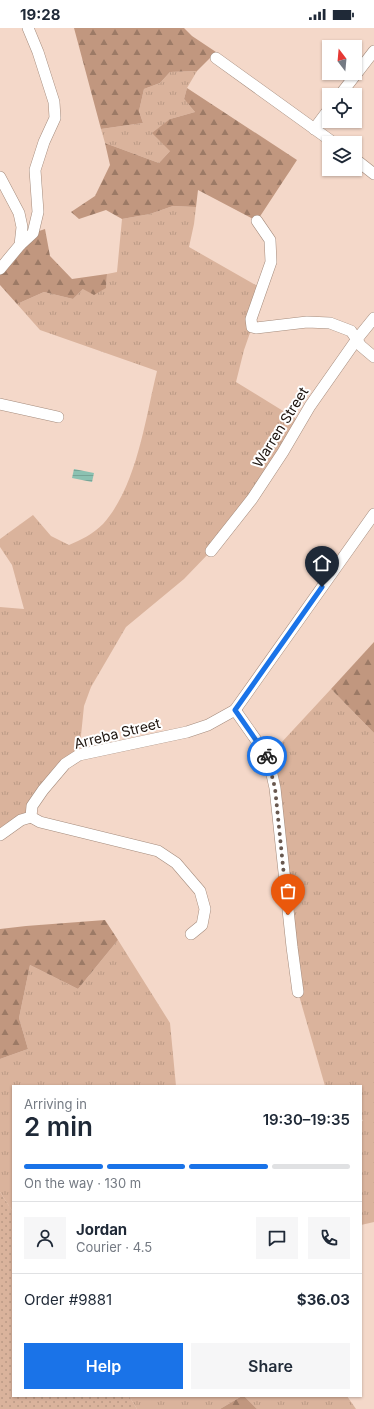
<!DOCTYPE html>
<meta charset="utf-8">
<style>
body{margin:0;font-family:Inter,sans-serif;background:#f6f6f7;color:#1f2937;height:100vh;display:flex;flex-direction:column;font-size:15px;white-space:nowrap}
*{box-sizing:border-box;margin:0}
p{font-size:13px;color:#747a83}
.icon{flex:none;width:22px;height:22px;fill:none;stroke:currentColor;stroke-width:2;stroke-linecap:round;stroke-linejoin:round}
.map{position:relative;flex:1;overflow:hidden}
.sheet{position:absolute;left:12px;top:1057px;width:350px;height:312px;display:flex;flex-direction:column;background:#fff;border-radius:0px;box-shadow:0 1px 3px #0004}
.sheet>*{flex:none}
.needle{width:26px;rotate:344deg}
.tools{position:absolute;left:322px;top:12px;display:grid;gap:8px}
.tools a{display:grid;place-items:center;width:40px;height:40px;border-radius:0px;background:#fff;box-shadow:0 1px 3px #0004;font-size:20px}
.pin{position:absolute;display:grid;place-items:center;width:34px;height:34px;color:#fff;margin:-41px -17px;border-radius:50% 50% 50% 0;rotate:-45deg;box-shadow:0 0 4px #0007}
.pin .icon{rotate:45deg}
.courier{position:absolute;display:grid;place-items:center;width:40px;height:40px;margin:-20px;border:3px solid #1a73e8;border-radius:50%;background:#fff;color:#222;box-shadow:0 1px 5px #0007}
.summary em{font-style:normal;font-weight:600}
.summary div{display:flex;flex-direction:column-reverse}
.summary{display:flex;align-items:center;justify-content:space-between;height:68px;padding:0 12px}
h1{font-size:26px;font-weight:600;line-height:30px}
.bar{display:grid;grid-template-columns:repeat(4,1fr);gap:6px 4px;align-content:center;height:48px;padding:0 12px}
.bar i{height:5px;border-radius:3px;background:#e0e1e3}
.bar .active{background:#1a73e8}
.bar p{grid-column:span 4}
.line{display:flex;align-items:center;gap:10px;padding:0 12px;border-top:1px solid #e0e1e3}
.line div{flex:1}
.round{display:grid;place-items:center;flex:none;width:42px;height:42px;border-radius:0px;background:#f6f6f7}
.action{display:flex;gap:8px;margin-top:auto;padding:8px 12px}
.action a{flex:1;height:46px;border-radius:0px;background:#1a73e8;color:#fff;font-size:16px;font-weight:600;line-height:46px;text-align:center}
.action a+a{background:#f6f6f7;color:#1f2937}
.status{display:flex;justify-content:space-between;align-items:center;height:28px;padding:0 20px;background:#fff;direction:ltr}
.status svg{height:11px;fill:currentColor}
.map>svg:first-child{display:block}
.grass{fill:url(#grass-tufts)}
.forest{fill:url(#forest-firs)}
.park{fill:url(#park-dots)}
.water{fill:url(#water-rules)}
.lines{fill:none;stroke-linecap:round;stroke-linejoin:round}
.minor-casing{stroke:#a48b7c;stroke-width:12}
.minor{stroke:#fff;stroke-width:11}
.done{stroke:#68584f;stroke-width:4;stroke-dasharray:0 7.2}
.route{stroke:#1a73e8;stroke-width:5}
.labels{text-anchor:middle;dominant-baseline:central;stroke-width:4;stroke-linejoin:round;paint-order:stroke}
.street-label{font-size:14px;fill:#1c130d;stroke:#fff}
</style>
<div class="status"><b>19:28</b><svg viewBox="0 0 49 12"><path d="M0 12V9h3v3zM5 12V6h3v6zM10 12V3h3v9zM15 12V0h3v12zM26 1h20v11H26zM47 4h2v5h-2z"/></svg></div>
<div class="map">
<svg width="374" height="1381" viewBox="0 0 374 1381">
<defs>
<pattern id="grass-tufts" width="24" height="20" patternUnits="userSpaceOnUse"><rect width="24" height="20" fill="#dab39c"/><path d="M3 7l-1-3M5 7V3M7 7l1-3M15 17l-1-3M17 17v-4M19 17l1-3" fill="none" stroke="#ba9985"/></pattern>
<pattern id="forest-firs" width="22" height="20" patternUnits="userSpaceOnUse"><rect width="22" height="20" fill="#c1977f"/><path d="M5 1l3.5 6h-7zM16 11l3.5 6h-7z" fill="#9c7a66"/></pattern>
<pattern id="park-dots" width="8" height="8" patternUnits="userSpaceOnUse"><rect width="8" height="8" fill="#dab39c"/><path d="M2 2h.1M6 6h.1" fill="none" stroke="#ba9985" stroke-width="1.8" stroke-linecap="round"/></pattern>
<pattern id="water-rules" width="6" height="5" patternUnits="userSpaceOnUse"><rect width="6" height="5" fill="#8bc1b1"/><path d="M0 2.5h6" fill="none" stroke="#77a597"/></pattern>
</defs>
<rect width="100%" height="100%" fill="#f4d8c9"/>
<g class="grass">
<path d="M 197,43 L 187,60 L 184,71 L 195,84 L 170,91 L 170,123 L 159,135 L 105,115 L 101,101 L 143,95 L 139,83 L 144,61 L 160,55 L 170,44 Z"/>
<path d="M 173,178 L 196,179 L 194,196 L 189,219 L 261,260 L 252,299 L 244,322 L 236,354 L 301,394 L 211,523 L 184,551 L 126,599 L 91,659 L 84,678 L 79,727 L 65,736 L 31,789 L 0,807 L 0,579 L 24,581 L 12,537 L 0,519 L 0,511 L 33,487 L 51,508 L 69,517 C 81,512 93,506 103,496 C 137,458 145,392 157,343 L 40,302 L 17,276 L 44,264 L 73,271 L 83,261 L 106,260 L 107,246 L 117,244 L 122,191 L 150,186 Z"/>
<path d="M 331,661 L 374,705 L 374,1194 L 361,1197 L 361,1095 L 363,1092 L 361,1091 L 361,1058 L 325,1058 L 298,964 L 268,729 Z"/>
<path d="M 118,912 L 170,995 L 176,1058 L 13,1058 L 13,1184 L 0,1164 L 0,1031 L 28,1021 L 19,990 L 30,937 L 78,961 Z"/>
<path d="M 129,1368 L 242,1368 L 220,1381 L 137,1381 Z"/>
<path d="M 244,1368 L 347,1368 L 356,1381 L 257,1381 Z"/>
</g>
<g class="forest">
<path d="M 74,0 L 184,0 L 192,8 L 216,24 L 197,43 L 170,44 L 160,55 L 144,61 L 139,83 L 143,95 L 101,101 Z"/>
<path d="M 187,60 L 297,132 L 257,193 L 198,162 L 196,179 L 173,178 L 150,186 L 122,191 L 106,182 L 79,191 L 71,184 L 95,168 L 110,137 L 105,115 L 159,135 L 170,123 L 152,105 L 170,91 L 195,84 L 184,71 Z"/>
<path d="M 45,201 L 50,228 L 72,251 L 107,246 L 106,260 L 94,267 L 83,261 L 73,271 L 44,264 L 17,276 L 0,257 L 0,241 L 33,205 Z"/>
<path d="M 374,614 L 374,705 L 331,661 Z"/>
<path d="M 105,892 L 118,912 L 78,961 L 30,937 L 19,990 L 28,1021 L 0,1031 L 0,901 L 26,898 Z"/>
<path d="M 242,1368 L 244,1368 L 257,1381 L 220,1381 Z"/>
</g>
<path class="park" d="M 0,1164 L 13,1184 L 13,1368 L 129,1368 L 137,1381 L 0,1381 Z"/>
<path class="water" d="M 74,441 L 94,445 L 92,454 L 72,450 Z"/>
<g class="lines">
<defs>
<g id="minor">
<path d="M 216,30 L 334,115"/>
<path d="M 340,67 L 374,23"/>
<path d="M 314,101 L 329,81"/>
<path d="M 355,131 L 374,146"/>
<path d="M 0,149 L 19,185 L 22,199 L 20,217 L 0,241"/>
<path d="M 257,193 L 270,212 L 271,234 L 251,291 L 252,299 L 256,300 L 307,294 L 330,295 L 351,303 L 361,318 L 374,329"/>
<path d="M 20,217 L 33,205 L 38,184 L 35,142 L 44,114 L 55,90 L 54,74 L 38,24 L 28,0"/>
<path d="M 0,376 L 58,389"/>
<path d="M 211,523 L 252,471 L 283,424 L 310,378 L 357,311 L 374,290"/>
<path d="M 235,682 L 268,729 L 275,760 L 292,919 L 298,964"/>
<path d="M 0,807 L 21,792 L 31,789"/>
<path d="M 191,906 L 202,897 L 205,881 L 200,863 L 176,835 L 158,823 L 40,794 L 31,789 L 32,778 L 43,762 L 65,736 L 79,727 L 187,704 L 208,697 L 235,682 L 374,486"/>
</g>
</defs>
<use href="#minor" class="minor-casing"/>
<use href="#minor" class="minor"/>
</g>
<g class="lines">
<path class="done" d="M 267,728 L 275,760 L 288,887"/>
<path class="route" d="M 267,728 L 235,682 L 322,559"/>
</g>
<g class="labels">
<g class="street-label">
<text transform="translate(280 399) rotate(-58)">Warren Street</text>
<text transform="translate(117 705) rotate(-14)">Arreba Street</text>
</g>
</g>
</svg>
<div class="tools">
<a><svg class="needle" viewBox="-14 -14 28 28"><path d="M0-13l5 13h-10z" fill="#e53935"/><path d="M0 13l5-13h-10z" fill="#747a83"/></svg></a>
<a><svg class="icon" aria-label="locate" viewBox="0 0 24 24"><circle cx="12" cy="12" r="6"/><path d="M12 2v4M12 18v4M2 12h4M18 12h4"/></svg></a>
<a><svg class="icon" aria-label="layers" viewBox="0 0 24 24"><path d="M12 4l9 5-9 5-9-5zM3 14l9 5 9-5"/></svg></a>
</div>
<div class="pin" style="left:288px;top:887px;background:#ea580c"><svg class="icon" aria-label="bag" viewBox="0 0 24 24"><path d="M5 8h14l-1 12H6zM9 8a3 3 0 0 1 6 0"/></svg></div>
<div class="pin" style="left:322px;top:559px;background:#1f2937"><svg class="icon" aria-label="home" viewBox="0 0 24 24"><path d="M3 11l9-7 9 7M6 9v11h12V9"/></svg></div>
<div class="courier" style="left:267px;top:728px"><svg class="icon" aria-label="bike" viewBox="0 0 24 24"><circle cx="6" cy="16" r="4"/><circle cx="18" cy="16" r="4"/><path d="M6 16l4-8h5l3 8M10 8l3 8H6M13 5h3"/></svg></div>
<section class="sheet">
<div class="summary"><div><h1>2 min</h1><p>Arriving in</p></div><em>19:30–19:35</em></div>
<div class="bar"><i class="active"></i><i class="active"></i><i class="active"></i><i></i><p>On the way · 130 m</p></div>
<div class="line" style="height:72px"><a class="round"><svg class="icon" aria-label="person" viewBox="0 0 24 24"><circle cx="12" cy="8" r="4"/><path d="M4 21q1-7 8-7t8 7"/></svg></a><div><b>Jordan</b><p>Courier · 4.5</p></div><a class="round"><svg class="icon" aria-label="chat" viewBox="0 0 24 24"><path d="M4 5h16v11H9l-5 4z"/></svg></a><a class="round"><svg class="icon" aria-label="phone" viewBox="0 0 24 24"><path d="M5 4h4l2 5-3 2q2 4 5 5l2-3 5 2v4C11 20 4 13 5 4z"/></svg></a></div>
<div class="line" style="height:52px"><div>Order #9881</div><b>$36.03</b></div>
<div class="action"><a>Help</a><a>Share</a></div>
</section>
</div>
